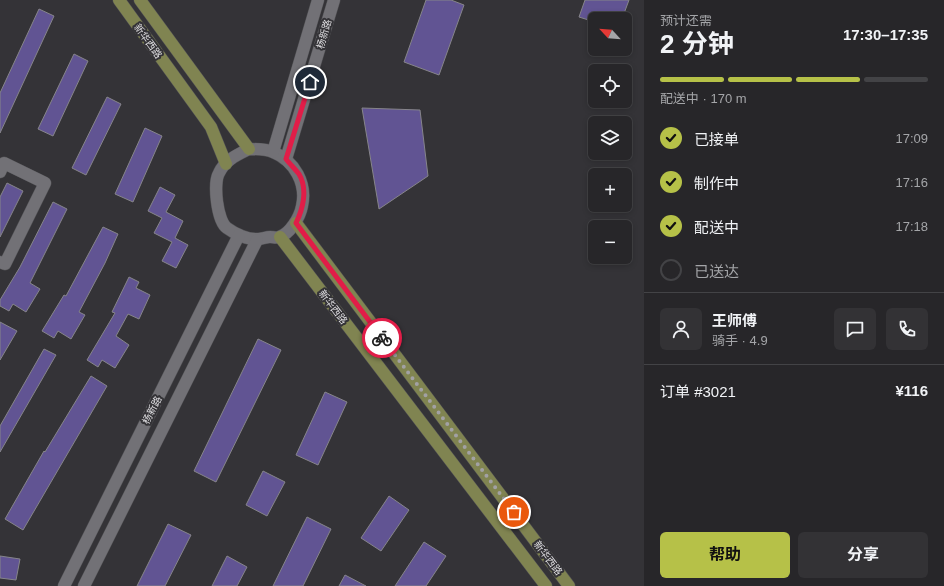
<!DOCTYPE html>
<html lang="zh">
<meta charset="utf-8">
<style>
body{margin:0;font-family:Arial,"Noto Sans SC",sans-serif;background:#333235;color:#f1f3f6;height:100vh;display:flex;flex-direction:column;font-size:15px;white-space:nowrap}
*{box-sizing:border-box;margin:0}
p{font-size:13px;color:#a4a5a8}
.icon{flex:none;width:22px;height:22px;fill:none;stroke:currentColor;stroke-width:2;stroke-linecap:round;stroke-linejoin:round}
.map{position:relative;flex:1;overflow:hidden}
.drawer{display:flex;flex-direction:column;background:#272629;width:300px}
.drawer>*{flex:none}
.needle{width:26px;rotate:296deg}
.fabs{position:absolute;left:588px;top:12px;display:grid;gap:8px}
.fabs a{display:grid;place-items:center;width:44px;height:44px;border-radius:6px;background:#272629;box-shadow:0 2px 6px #0003,0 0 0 1px #434346;font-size:20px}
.pin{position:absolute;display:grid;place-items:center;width:34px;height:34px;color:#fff;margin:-17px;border:2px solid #fff;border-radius:50%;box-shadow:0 1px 4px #0007}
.courier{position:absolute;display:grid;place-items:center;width:40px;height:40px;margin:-20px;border:3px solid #e11d48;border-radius:50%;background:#fff;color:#222;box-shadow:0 1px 5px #0007}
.head em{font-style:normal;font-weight:700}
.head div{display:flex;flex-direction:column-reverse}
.head{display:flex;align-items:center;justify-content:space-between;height:68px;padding:0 16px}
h1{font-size:26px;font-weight:700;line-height:30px}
.bar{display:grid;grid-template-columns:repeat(4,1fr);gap:6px 4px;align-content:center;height:48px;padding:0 16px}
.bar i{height:5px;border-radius:3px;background:#434346}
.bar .current{background:#b6c148}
.bar p{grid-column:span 4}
.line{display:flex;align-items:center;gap:10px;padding:0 16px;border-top:1px solid #434346}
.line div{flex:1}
.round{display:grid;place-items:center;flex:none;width:42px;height:42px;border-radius:6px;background:#333235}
ol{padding:0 16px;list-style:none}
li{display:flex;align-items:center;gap:12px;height:44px}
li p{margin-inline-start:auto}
li .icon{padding:4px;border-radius:50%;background:#b6c148;color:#111;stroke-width:4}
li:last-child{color:#a4a5a8}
li i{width:22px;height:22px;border:2px solid #434346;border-radius:50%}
.primary-button{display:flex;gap:8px;margin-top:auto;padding:8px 16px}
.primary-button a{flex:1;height:46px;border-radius:6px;background:#b6c148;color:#111;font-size:16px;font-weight:700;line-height:46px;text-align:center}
.primary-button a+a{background:#333235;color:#f1f3f6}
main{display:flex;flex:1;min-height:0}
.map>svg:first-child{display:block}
.building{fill:#615493;stroke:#86858a}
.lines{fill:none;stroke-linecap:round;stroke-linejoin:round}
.minor-casing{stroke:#515154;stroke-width:13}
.major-casing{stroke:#515154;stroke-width:13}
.minor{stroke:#727176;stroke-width:12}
.major{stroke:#808451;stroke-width:12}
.done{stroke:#a2a1a4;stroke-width:4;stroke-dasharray:0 7.2}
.route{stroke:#e11d48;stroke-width:5}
.labels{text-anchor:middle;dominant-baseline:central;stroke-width:4;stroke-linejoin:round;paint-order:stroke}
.street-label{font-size:10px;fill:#dddcdf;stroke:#343337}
</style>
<main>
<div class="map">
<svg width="644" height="586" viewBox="0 0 644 586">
<rect width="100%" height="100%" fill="#343337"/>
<g class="building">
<path d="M 426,0 L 451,0 L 464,5 L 439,75 L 404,62 Z"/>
<path d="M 585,0 L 629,0 L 622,19 L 595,19 L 595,22 L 579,17 Z"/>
<path d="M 39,9 L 54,16 L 0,133 L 0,93 Z"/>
<path d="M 74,54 L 88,61 L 53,136 L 38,129 Z"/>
<path d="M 107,97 L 121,104 L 86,175 L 72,168 Z"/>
<path d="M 362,108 L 420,110 L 428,176 L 379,209 Z"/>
<path d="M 145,128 L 162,136 L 133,202 L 115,194 Z"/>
<path d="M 7,183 L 23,191 L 0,237 L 0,197 Z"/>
<path d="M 160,187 L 175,195 L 166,212 L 183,221 L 175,238 L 188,245 L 176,268 L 162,261 L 172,242 L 154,233 L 162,218 L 148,211 Z"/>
<path d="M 53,202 L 67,209 L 30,283 L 40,289 L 26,312 L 13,304 L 9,311 L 0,306 L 0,300 L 20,267 Z"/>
<path d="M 103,227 L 118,234 L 105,263 L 79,312 L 85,315 L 71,339 L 58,331 L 54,338 L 42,331 L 64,295 L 66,296 Z"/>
<path d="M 129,277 L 139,282 L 136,288 L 150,295 L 139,319 L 128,314 L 116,336 L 129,345 L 115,368 L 102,360 L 98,367 L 87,360 L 115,313 L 112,312 Z"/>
<path d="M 0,322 L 17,331 L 0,360 Z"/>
<path d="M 258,339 L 281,350 L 216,482 L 194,471 Z"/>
<path d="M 44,349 L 56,355 L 0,452 L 0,426 Z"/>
<path d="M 91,376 L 107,386 L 23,530 L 5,519 L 44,451 L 45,452 Z"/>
<path d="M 325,392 L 347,402 L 318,465 L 296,455 Z"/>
<path d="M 263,471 L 285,482 L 267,516 L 246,505 Z"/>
<path d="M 389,496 L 409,510 L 381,551 L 361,538 Z"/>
<path d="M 307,517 L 331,529 L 303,586 L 273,586 Z"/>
<path d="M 168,524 L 191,535 L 165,586 L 137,586 Z"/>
<path d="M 424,542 L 446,556 L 426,586 L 395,586 Z"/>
<path d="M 0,556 L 20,559 L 16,580 L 0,578 Z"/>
<path d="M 227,556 L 247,567 L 237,586 L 212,586 Z"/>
<path d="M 345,575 L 366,586 L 339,586 Z"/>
</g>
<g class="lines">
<defs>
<g id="minor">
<path d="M 249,149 C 257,149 266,149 273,152 C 295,161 307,184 302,206 C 300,217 290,234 279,237 C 277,238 273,237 270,237 C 266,237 262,239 258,239 C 248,240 235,234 227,228 C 217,221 213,183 219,173 C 225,160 237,155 249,149 Z"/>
<path d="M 273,152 L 318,0"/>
<path d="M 286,159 L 334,0"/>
<path d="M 0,172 L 4,163 L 45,183 L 5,264 L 0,262"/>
<path d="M 64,586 L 239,235"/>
<path d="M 84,586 L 257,240"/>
</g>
<g id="major">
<path d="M 119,0 L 211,127 L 226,164"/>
<path d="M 140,0 L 249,149"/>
<path d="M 296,223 L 569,586"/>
<path d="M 280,237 L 546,586"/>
</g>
</defs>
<use href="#minor" class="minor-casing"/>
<use href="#major" class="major-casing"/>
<use href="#minor" class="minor"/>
<use href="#major" class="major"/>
</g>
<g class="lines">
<path class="done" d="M 382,338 L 514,512"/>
<path class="route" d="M 310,82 L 286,159 C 290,164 295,169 299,174 C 308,189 303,209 296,223 L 382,338"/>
</g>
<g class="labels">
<g class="street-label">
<text transform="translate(324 34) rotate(-74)">杨新路</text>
<text transform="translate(148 41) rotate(54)">新华西路</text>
<text transform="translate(333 307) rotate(53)">新华西路</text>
<text transform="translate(152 410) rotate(-63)">杨新路</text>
<text transform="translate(548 558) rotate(53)">新华西路</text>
</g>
</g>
</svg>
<div class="fabs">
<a><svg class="needle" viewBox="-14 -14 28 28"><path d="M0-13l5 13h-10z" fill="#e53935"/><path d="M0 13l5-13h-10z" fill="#a4a5a8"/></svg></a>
<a><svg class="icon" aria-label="locate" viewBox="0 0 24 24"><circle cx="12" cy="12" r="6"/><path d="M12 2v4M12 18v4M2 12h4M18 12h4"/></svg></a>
<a><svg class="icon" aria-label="layers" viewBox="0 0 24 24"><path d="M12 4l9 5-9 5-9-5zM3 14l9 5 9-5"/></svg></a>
<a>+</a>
<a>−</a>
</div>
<div class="pin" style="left:514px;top:512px;background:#ea580c"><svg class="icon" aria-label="bag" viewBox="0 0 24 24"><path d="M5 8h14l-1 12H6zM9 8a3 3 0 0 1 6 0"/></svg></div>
<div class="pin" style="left:310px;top:82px;background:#1f2937"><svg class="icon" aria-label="home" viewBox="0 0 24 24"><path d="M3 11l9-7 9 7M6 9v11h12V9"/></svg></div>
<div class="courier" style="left:382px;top:338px"><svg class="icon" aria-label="bike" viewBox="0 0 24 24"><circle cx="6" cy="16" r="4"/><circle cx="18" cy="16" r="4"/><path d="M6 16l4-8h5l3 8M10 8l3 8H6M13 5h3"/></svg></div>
</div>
<section class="drawer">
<div class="head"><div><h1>2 分钟</h1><p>预计还需</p></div><em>17:30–17:35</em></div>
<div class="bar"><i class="current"></i><i class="current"></i><i class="current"></i><i></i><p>配送中 · 170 m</p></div>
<ol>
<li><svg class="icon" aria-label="check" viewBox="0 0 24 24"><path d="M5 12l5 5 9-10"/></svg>已接单<p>17:09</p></li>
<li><svg class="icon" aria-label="check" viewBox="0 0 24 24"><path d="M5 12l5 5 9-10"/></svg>制作中<p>17:16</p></li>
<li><svg class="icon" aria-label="check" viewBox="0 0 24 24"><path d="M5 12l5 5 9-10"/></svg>配送中<p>17:18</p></li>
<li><i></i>已送达</li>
</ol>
<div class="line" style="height:72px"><a class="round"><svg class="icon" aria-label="person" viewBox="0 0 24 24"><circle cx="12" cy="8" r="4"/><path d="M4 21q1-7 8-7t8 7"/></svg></a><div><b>王师傅</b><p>骑手 · 4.9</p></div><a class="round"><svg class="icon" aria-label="chat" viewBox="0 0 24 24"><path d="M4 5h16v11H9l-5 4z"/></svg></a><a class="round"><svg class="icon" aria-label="phone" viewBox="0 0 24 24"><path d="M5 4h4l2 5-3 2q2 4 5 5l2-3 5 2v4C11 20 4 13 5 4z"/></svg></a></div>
<div class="line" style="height:52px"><div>订单 #3021</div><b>¥116</b></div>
<div class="primary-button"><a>帮助</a><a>分享</a></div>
</section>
</main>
